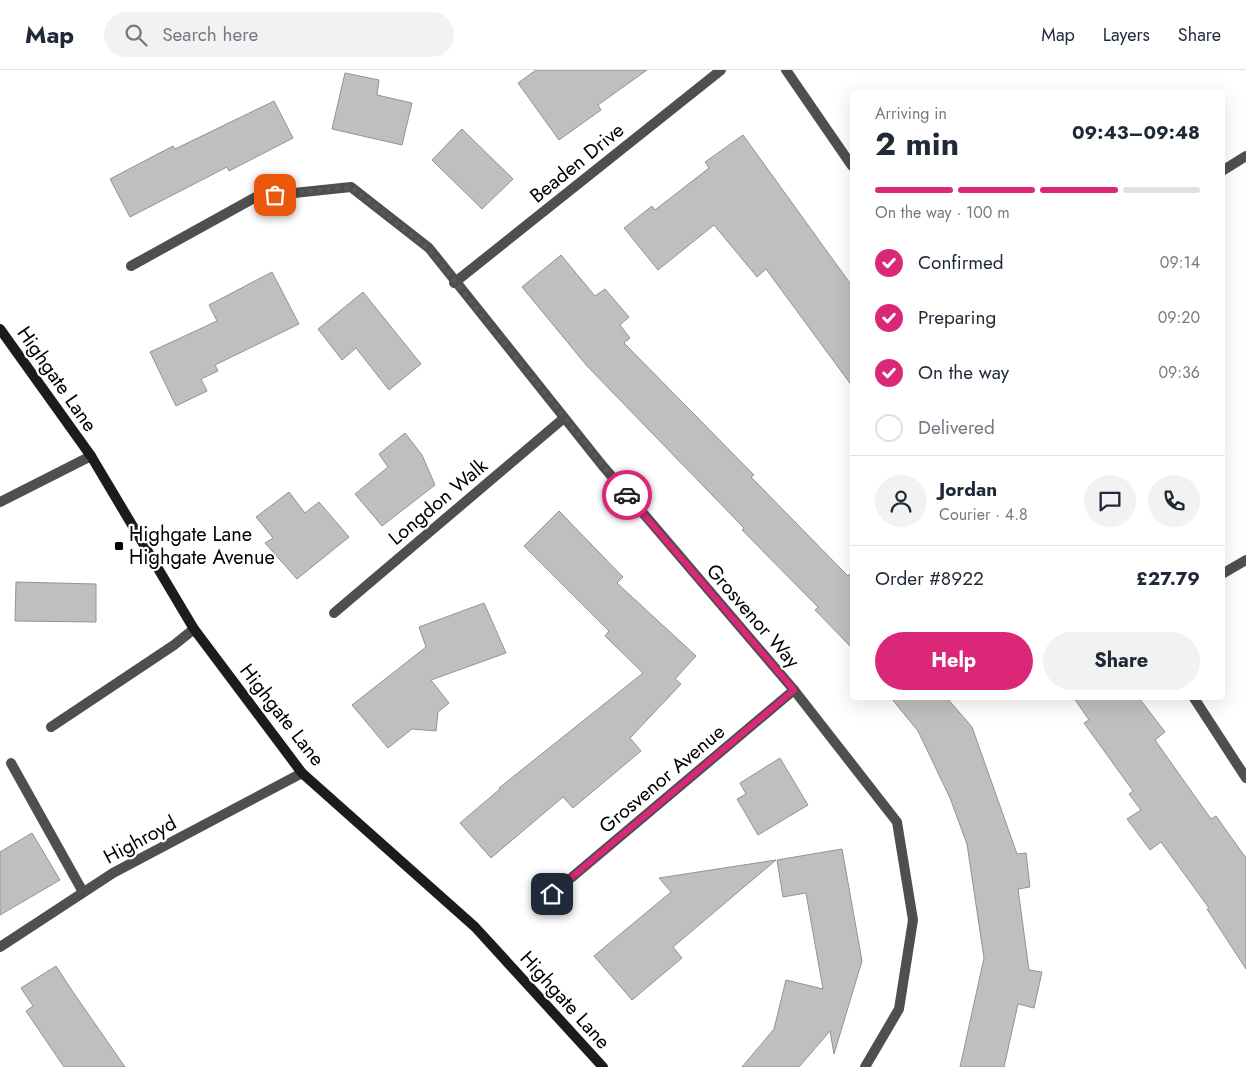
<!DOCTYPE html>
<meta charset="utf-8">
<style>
body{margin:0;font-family:Jost,sans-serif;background:#f2f2f3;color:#1f2937;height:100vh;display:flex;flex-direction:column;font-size:19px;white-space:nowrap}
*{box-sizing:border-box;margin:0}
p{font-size:16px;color:#747a83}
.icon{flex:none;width:28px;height:28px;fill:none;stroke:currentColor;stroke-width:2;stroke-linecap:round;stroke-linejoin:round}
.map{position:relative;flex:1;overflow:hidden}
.sheet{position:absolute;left:850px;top:20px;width:375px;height:610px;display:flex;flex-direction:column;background:#fff;border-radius:5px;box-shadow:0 5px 20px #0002}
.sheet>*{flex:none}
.pin{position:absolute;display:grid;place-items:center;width:42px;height:42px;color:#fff;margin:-21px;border-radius:10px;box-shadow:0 2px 8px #0006}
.courier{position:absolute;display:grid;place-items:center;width:50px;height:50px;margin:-25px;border:4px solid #db2777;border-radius:50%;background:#fff;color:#222;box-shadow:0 1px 6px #0007}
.summary em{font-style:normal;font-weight:700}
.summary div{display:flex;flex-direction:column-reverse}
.summary{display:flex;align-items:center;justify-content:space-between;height:85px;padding:0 25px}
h1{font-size:32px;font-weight:700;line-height:38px}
.bar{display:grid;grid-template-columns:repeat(4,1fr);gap:8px 5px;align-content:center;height:60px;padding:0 25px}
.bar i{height:6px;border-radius:4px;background:#e0e1e3}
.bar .current{background:#db2777}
.bar p{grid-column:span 4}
.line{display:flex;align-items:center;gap:12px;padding:0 25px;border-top:1px solid #e0e1e3}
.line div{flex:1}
.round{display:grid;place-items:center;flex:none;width:52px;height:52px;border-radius:26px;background:#f2f2f3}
ol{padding:0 25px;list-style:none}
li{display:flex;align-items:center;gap:15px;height:55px}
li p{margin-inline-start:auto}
li .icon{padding:5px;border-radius:50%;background:#db2777;color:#fff;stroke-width:4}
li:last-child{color:#747a83}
li i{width:28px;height:28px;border:2px solid #e0e1e3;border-radius:50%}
.primary-button{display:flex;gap:10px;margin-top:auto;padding:10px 25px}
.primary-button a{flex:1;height:58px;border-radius:30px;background:#db2777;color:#fff;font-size:20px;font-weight:700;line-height:58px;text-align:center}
.primary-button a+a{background:#f2f2f3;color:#1f2937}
header{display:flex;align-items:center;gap:30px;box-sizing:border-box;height:70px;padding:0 25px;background:#fff;border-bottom:1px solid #e0e1e3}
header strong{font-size:24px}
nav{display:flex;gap:28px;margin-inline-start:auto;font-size:18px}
.search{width:350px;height:45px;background:#f2f2f3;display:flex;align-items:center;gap:12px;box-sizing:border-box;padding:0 18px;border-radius:28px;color:#747a83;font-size:19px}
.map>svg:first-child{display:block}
.building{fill:#bfbfbf;stroke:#939393}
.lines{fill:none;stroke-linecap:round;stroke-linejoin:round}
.lane{stroke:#4f4f4f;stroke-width:10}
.street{stroke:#4f4f4f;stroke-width:10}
.secondary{stroke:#1c1c1c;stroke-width:10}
.done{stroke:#595959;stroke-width:5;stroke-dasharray:0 9}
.route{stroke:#db2777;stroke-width:6}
.poi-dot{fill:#000;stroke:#fff;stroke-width:2}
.labels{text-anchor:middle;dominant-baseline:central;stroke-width:4.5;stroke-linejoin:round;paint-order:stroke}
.street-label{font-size:20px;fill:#000;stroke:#fff}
.poi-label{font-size:20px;fill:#000;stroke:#fff;text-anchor:start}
</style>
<header>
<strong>Map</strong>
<div class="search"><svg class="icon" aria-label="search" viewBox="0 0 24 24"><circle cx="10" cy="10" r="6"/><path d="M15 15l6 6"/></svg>Search here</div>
<nav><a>Map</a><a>Layers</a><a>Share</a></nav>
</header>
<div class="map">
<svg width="1246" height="997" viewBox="0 0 1246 997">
<rect width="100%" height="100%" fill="#fff"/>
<g class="building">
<path d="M 536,0 L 647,0 L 598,35 L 601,40 L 559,70 L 518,13 Z"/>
<path d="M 345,3 L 379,10 L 377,25 L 412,33 L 402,75 L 332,59 Z"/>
<path d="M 274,31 L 293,68 L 229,101 L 227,97 L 130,147 L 110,109 L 173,76 L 175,79 Z"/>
<path d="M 462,59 L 513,109 L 482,139 L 432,90 Z"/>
<path d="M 743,65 L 852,216 L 852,316 L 766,199 L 757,207 L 714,155 L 658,200 L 624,158 L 652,136 L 655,140 L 709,98 L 705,92 Z"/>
<path d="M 561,185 L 595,226 L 605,219 L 629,247 L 620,255 L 630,268 L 624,273 L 754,405 L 751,407 L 845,503 L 848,506 L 852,502 L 852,578 L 815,540 L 818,537 L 742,460 L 744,458 L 587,296 L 522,217 Z"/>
<path d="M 272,202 L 299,254 L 215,295 L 218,301 L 201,309 L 207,321 L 176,336 L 150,282 L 217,251 L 209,235 Z"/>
<path d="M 363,222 L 421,294 L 389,320 L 356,278 L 342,290 L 318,259 Z"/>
<path d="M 405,363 L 422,385 L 435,415 L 382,456 L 355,424 L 388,397 L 379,384 Z"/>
<path d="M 289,422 L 305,443 L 319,432 L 349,467 L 297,509 L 265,473 L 273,468 L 256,447 Z"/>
<path d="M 559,441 L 623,507 L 617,513 L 696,586 L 675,609 L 681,614 L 630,668 L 641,681 L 573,738 L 563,727 L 491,788 L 460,753 L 500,719 L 499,718 L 643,603 L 605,566 L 609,561 L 524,476 Z"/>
<path d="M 16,512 L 96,514 L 96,552 L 15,551 Z"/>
<path d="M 484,533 L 506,583 L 431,610 L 449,633 L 438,642 L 436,661 L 412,659 L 388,678 L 352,635 L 426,577 L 419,557 Z"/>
<path d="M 891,628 L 947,628 L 972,657 L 1017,784 L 1026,783 L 1030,817 L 1018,819 L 1029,900 L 1042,902 L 1034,938 L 1018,934 L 1004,997 L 960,997 L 984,888 L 967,774 L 950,728 L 918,661 Z"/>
<path d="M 1074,628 L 1139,628 L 1165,662 L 1155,670 L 1211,749 L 1216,746 L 1246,788 L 1246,899 L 1207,839 L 1209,838 L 1161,772 L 1150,780 L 1127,749 L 1141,740 L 1129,724 L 1133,721 L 1084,653 L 1089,650 Z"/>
<path d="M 780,688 L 808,735 L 758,765 L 737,729 L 746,724 L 740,713 Z"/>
<path d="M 32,763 L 60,810 L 0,845 L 0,782 Z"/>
<path d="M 842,779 L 862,891 L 834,984 L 830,961 L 799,997 L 742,997 L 774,959 L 786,910 L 823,919 L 806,823 L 783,827 L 777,790 Z"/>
<path d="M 776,790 L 673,877 L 682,888 L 632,930 L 594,886 L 671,822 L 659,808 Z"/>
<path d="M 56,896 L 73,922 L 125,997 L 64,997 L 26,941 L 33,936 L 21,918 Z"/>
</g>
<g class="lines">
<g class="lane">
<path d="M 51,657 L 174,575 L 194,559"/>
<path d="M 11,693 L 83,822"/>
</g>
<g class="street">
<path d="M 786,0 L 852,96"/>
<path d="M 1222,101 L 1246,86"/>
<path d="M 131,196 L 256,127 L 351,117 L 429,178 L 602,395 L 794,620 L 897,752 L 913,850 L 899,939 L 865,997"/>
<path d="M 454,213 L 721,0"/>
<path d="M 0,432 L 91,386"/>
<path d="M 1222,504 L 1246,490"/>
<path d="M 334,543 L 564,348"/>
<path d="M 1194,628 L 1246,708"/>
<path d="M 552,824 L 794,620"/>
<path d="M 0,877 L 113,803 L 302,703"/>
</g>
<path class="secondary" d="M 0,259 L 91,386 L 194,559 L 302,703 L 475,857 L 603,997"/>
</g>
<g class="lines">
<path class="done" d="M 275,125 L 351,117 L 428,178 L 627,425"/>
<path class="route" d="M 552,824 L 794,620 L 627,425"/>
</g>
<rect class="poi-dot" x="114" y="471" width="10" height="10" rx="2.5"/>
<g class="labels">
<g class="street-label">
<text transform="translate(577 93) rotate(-39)">Beaden Drive</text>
<text transform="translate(57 309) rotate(55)">Highgate Lane</text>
<text transform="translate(438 432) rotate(-40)">Longdon Walk</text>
<text transform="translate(753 546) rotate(49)">Grosvenor Way</text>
<text transform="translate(282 645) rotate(52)">Highgate Lane</text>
<text transform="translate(662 709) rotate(-40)">Grosvenor Avenue</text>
<text transform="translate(140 770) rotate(-28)">Highroyd</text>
<text transform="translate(565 930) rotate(48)">Highgate Lane</text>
</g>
<g class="poi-label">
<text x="129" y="464">Highgate Lane<tspan x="129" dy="23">Highgate Avenue</tspan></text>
</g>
</g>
</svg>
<div class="pin" style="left:275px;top:125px;background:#ea580c"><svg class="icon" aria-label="bag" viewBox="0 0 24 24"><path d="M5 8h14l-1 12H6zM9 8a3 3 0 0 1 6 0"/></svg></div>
<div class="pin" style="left:552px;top:824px;background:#1f2937"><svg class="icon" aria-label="home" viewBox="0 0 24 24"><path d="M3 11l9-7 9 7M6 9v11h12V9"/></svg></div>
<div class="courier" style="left:627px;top:425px"><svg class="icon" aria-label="car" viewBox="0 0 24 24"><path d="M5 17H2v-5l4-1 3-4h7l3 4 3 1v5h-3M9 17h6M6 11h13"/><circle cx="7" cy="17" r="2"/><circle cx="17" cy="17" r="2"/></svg></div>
<section class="sheet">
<div class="summary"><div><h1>2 min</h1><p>Arriving in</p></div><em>09:43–09:48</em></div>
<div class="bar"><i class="current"></i><i class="current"></i><i class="current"></i><i></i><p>On the way · 100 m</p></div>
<ol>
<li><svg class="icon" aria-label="check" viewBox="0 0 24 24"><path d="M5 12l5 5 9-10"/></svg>Confirmed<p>09:14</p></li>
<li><svg class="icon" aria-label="check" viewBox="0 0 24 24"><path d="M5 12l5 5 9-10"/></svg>Preparing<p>09:20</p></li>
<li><svg class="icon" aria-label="check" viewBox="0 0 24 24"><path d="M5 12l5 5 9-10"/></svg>On the way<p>09:36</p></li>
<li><i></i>Delivered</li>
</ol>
<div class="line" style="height:90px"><a class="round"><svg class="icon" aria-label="person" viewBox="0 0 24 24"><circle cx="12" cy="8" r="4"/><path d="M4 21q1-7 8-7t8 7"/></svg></a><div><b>Jordan</b><p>Courier · 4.8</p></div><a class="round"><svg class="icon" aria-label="chat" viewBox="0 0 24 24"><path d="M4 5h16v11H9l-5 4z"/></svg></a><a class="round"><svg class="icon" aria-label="phone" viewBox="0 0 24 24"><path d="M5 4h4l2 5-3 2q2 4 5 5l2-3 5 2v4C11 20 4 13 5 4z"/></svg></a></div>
<div class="line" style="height:65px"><div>Order #8922</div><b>£27.79</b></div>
<div class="primary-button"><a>Help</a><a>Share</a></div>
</section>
</div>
